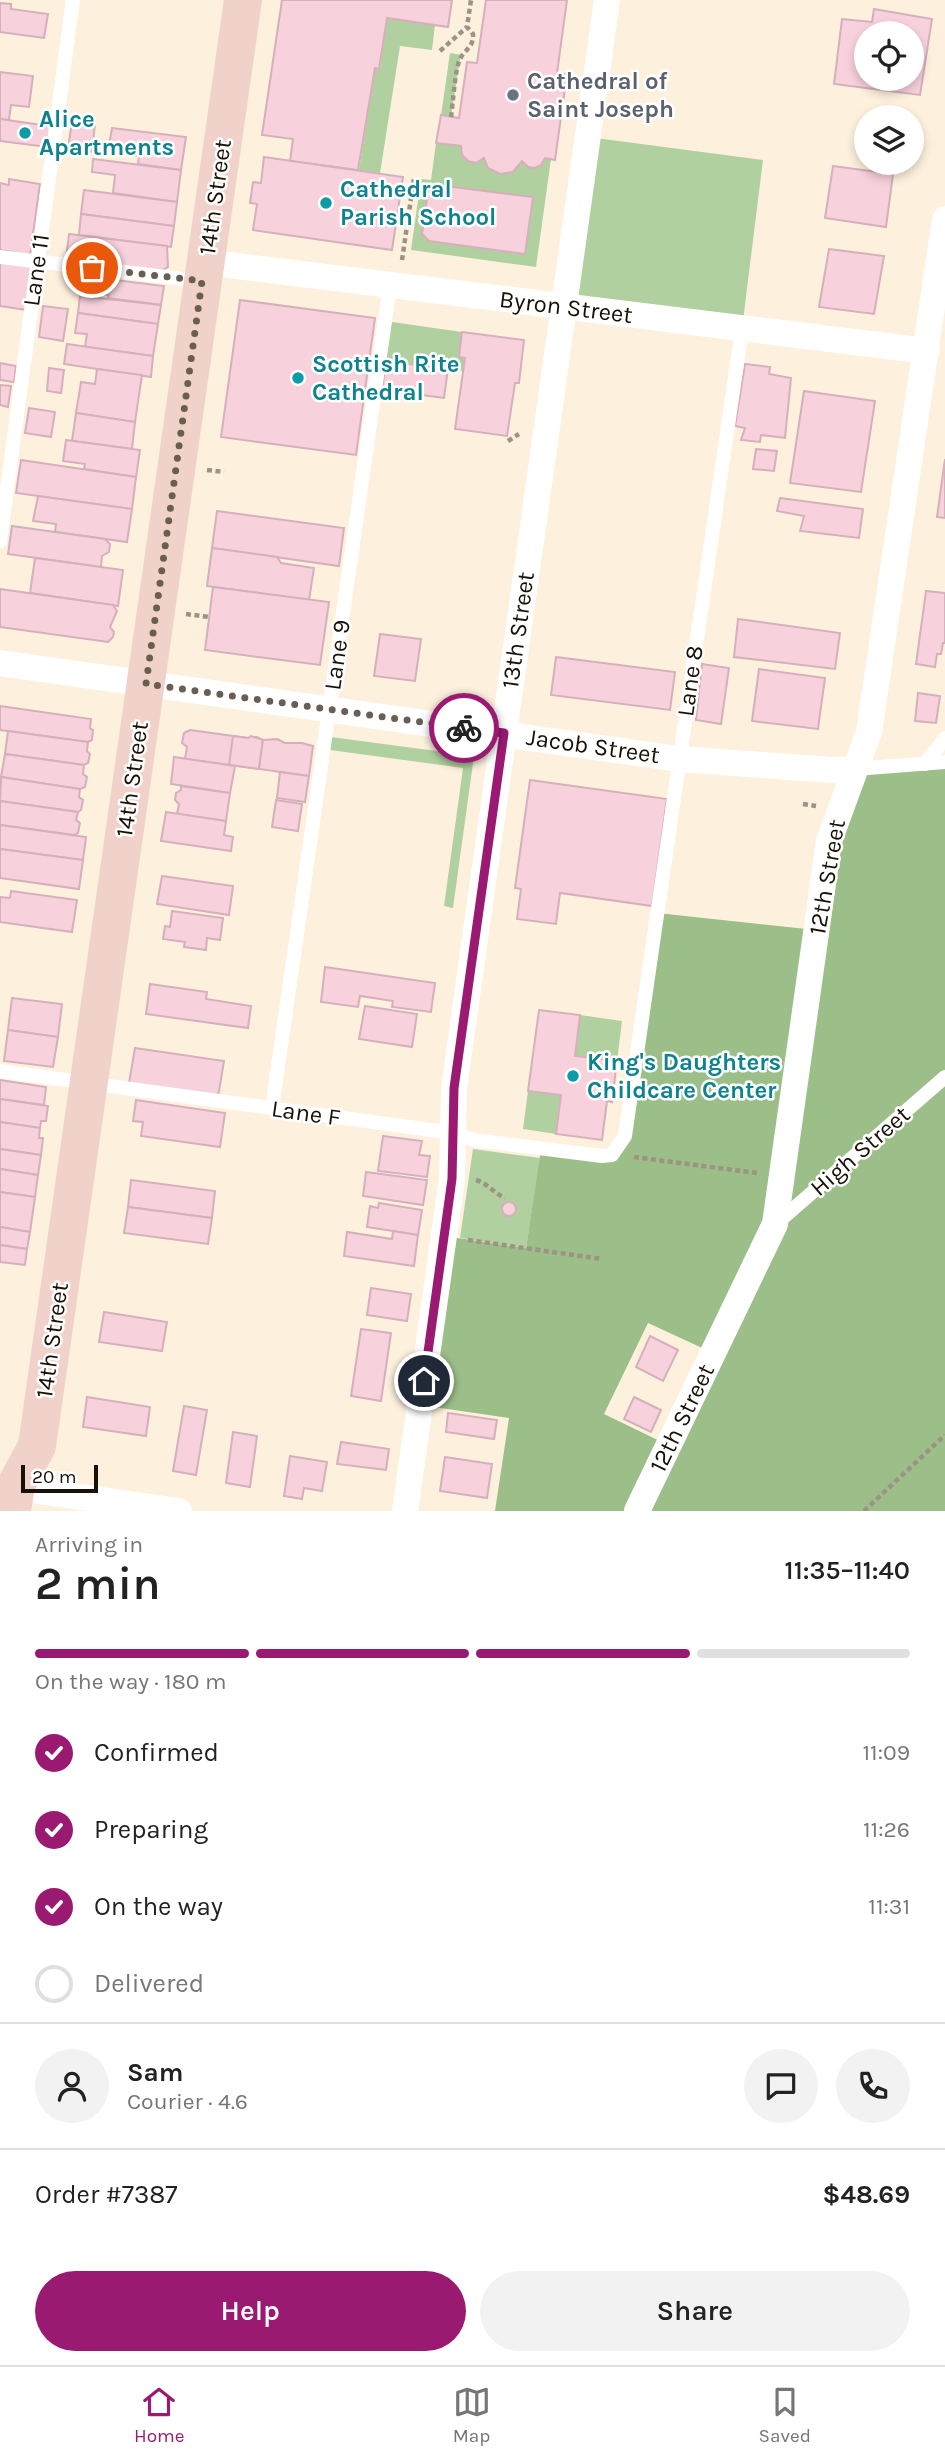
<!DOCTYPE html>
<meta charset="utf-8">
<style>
body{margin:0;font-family:Karla,sans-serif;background:#f2f2f2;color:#222;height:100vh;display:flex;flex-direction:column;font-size:26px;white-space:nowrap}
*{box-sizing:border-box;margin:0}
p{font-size:23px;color:#767676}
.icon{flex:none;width:38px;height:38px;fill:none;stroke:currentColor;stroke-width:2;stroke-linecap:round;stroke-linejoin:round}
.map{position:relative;height:1511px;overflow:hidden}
.details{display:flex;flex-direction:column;background:#fff;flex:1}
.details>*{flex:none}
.fabs{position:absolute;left:854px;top:21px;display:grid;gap:14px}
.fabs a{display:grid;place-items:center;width:70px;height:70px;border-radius:50%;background:#fff;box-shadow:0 4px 10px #0003;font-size:35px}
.scale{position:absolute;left:21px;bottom:18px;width:77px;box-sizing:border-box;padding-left:7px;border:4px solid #181107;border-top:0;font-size:19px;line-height:24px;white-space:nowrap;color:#181107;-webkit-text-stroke:5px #fff;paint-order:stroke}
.pin{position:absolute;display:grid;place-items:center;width:60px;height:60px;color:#fff;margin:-30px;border:4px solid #fff;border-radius:50%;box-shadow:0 2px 7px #0007}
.courier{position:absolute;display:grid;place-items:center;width:70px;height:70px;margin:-35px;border:5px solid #991a70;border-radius:50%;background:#fff;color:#222;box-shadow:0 2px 9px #0007}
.summary em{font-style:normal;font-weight:600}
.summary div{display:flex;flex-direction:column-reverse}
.summary{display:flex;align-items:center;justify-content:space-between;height:119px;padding:0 35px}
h1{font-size:46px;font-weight:600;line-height:52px}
.bar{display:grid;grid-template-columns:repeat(4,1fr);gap:10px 7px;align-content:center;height:84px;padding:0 35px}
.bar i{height:9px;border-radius:5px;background:#e0e0e0}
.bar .selected{background:#991a70}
.bar p{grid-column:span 4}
.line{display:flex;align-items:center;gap:18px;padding:0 35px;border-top:2px solid #e0e0e0}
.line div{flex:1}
.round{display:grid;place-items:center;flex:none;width:74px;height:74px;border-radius:37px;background:#f2f2f2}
ol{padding:0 35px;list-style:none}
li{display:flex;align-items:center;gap:21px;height:77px}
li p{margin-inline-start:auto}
li .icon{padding:7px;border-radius:50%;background:#991a70;color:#fff;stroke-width:4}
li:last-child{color:#767676}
li i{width:38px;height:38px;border:4px solid #e0e0e0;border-radius:50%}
.action{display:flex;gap:14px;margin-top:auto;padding:14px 35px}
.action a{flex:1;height:80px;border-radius:42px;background:#991a70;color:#fff;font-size:28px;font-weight:600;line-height:80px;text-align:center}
.action a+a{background:#f2f2f2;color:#222}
.dock{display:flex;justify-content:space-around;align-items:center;height:98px;border-top:2px solid #e0e0e0;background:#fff;font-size:19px;color:#767676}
.dock a{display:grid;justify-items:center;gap:4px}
.dock .selected{color:#991a70}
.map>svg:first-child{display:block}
.green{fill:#b1d0a0;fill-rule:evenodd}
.forest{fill:#9cbe89;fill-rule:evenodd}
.building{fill:#f7d1dc;stroke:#d5b0bc;stroke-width:2;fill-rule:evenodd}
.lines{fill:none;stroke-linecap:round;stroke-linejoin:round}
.path{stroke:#9d9384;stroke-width:4.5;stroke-dasharray:5 3.5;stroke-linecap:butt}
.lane{stroke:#fff;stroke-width:14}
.street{stroke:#fff;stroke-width:26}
.secondary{stroke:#f1d2ca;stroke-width:38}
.done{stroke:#685f52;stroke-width:7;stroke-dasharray:0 12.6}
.route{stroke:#991a70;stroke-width:9}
.worship-dot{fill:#6b7280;stroke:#fff;stroke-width:2.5}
.culture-dot{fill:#0f9aa8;stroke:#fff;stroke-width:2.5}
.labels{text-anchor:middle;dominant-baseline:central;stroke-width:5;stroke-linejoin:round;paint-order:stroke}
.worship-label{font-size:24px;font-weight:bold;fill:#5b616d;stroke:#fff;text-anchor:start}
.culture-label{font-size:24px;font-weight:bold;fill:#0d838f;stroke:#fff;text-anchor:start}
.street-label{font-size:24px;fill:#181107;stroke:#fff}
</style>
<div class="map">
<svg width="945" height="1511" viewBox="0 0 945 1511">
<rect width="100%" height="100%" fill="#fdf1de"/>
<g class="green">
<path d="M 387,18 L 435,25 L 432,50 L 400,46 L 380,173 L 359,170 L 375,68 L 380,68 Z"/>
<path d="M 450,53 L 463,55 L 460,59 L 451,117 L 441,115 Z"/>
<path d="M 588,137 L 763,160 L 742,329 L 564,306 Z"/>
<path d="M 436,143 L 461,146 L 462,155 C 467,164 476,165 484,158 C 490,179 512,178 522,161 L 528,167 C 536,169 542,166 545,158 L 551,159 L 536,267 L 411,250 L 421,179 L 431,180 ZM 532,197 L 525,254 L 429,241 L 423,234 Z"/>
<path d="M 392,322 L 462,332 L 459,357 L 465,358 L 463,371 L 386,361 Z"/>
<path d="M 331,737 L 474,756 L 453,908 L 444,906 L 463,768 L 330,750 Z"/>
<path d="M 580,1015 L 622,1021 L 617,1061 L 575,1056 Z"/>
<path d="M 528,1091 L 561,1095 L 556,1134 L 523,1129 Z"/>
<path d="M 473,1149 L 540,1158 L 526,1248 L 460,1238 Z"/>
</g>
<path class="forest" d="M 945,762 L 945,1511 L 495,1511 L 509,1418 L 420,1405 L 444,1236 L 526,1248 L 541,1149 L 602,1156 L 619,1146 L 657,913 L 816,930 L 855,769 ZM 648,1323 L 713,1353 L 668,1445 L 604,1414 Z"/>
<g class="building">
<path d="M 282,0 L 452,0 L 448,27 L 387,18 L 379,69 L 375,68 L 358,170 L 290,161 L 293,139 L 262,135 Z"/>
<path d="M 486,0 L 567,0 L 557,73 L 567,74 L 555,160 L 545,158 L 541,165 L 535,168 L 528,167 L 522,161 L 513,172 L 500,174 L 488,168 L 484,158 L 476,163 L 468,161 L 462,155 L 461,146 L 436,143 L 441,115 L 459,118 L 467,62 L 477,63 Z"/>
<path d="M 0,3 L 11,4 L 11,9 L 48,14 L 44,38 L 0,32 Z"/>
<path d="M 874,9 L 932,19 L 920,95 L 834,84 L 842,19 L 872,22 ZM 866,33 L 912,33 L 912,79 L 866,79 Z"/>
<path d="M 0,72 L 33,76 L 29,107 L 11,105 L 9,120 L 0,119 Z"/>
<path d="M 0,119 L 50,126 L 47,147 L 0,141 Z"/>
<path d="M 72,121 L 95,124 L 92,152 L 68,149 Z"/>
<path d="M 112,128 L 186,137 L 181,170 L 138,164 L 139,156 L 108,151 Z"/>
<path d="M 264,157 L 403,177 L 392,250 L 253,230 L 257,204 L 250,203 L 253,182 L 261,183 Z"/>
<path d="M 93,159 L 181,170 L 177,202 L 113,193 L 115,175 L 92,172 Z"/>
<path d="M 833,166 L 893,174 L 886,227 L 825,218 Z"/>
<path d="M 9,179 L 40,184 L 30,255 L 0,250 L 0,183 L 9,185 Z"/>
<path d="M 437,185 L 533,197 L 525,254 L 429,241 L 422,234 L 428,191 Z"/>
<path d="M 84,190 L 177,202 L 174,226 L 81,214 Z"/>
<path d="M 81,214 L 174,226 L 171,247 L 79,235 Z"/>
<path d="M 69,234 L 167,246 L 168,267 L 161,271 L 66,259 Z"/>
<path d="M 829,249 L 884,256 L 874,314 L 819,307 Z"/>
<path d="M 0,262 L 33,266 L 27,310 L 0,306 Z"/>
<path d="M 83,276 L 164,286 L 161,305 L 108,298 L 109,295 L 81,291 Z"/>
<path d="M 80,296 L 161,305 L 158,324 L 78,313 Z"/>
<path d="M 240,300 L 375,318 L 356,455 L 221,437 Z"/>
<path d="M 43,306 L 68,309 L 63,341 L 39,337 Z"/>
<path d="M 78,313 L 158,324 L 153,356 L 85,347 L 87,334 L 75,333 Z"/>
<path d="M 462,332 L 524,340 L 519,383 L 515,383 L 507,436 L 455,429 L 465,358 L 459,357 Z"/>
<path d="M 67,344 L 153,356 L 151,377 L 64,364 Z"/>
<path d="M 386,361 L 448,369 L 444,398 L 382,390 Z"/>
<path d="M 0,363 L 16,366 L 14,382 L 0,380 Z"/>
<path d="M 745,364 L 770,367 L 769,374 L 791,378 L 785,438 L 761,435 L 760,442 L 741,440 L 745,428 L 735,426 Z"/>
<path d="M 49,368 L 64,370 L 61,393 L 47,391 Z"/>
<path d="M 97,369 L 142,375 L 135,422 L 76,413 L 81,382 L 95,384 Z"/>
<path d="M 0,385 L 11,386 L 8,407 L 0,405 Z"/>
<path d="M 804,391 L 875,401 L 861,492 L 790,483 Z"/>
<path d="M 29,408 L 55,412 L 51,437 L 25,433 Z"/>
<path d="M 76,413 L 135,422 L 132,449 L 72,441 Z"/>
<path d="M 66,440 L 140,450 L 136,477 L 84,469 L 85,464 L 63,461 Z"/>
<path d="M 756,449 L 777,451 L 774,471 L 753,469 Z"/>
<path d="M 945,459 L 945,518 L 937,517 Z"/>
<path d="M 21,460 L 136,477 L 132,509 L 16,493 Z"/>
<path d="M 38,496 L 132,509 L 127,542 L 55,532 L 56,524 L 33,521 Z"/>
<path d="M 780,498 L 863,509 L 859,538 L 800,531 L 804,516 L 777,511 Z"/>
<path d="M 217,511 L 344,528 L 339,566 L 212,548 Z"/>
<path d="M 12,526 L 105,539 L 110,544 L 109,552 L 102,556 L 101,567 L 8,554 Z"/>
<path d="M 212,548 L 277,557 L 281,563 L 314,568 L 309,600 L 207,586 Z"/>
<path d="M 35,558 L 123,570 L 118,606 L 30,593 Z"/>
<path d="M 213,587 L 329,602 L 320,665 L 205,650 Z"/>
<path d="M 0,589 L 113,605 L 117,611 L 110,627 L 114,632 L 113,637 L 108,642 L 0,627 Z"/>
<path d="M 926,591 L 945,593 L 945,643 L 943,643 L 941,654 L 937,654 L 935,667 L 916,664 Z"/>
<path d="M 738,619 L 840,633 L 835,669 L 734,657 Z"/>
<path d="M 380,634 L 421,639 L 415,681 L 374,676 Z"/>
<path d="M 556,657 L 675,672 L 670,710 L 551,695 Z"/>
<path d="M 702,664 L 729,668 L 721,724 L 696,720 Z"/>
<path d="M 759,669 L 825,678 L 818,729 L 752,721 Z"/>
<path d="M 918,693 L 940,696 L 936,723 L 915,721 Z"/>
<path d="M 0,706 L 91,719 L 90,728 L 93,730 L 92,740 L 88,742 L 0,730 Z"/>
<path d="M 190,730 L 248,738 L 257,737 L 263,740 L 259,769 L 185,759 L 187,747 L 182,743 L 184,733 Z"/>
<path d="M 8,731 L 88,742 L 87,751 L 90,754 L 88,763 L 84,765 L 5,754 Z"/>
<path d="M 233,736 L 248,738 L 251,736 L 263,740 L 259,769 L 229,765 Z"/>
<path d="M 277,739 L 285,743 L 302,743 L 313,746 L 309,776 L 259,769 L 263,740 Z"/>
<path d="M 5,754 L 84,765 L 83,774 L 87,777 L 85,787 L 80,789 L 1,777 Z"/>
<path d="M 174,757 L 235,766 L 230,793 L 171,784 Z"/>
<path d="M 280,772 L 309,776 L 305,802 L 277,798 Z"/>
<path d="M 1,777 L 80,789 L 79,797 L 83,800 L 81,810 L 78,812 L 0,801 Z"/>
<path d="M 530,780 L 667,799 L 652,906 L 560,893 L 556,924 L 517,919 L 521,889 L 515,888 Z"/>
<path d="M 181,786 L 230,793 L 226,821 L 177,814 L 179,804 L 175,800 L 176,793 L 181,790 Z"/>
<path d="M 276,800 L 302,804 L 298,831 L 272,827 Z"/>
<path d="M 0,801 L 78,812 L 76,820 L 80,823 L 78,833 L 74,835 L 0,825 Z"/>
<path d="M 166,812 L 226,821 L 224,835 L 233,837 L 231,851 L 161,841 Z"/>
<path d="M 0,825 L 86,837 L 83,860 L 0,849 Z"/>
<path d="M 0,849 L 83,860 L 79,889 L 0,878 Z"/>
<path d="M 162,876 L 233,886 L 229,915 L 157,904 Z"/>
<path d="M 11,891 L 77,900 L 72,932 L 0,922 L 0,897 L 10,898 Z"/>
<path d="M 172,911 L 223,918 L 220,940 L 207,938 L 206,950 L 184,947 L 185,942 L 163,939 L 165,926 L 170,927 Z"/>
<path d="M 325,967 L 435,983 L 431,1012 L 392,1007 L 393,1001 L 360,996 L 358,1007 L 321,1002 Z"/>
<path d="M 150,984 L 207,992 L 206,999 L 251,1006 L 248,1028 L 146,1014 Z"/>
<path d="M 12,998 L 62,1004 L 58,1037 L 8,1030 Z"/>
<path d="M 365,1006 L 417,1014 L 412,1047 L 359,1039 Z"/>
<path d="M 539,1010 L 580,1015 L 575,1056 L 617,1061 L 612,1102 L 607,1101 L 602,1140 L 556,1134 L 561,1095 L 528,1091 Z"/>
<path d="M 8,1030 L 58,1037 L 53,1067 L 4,1061 Z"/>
<path d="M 135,1048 L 224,1061 L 218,1097 L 129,1083 Z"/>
<path d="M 0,1080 L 46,1087 L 44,1105 L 0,1099 Z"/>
<path d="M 0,1099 L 48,1106 L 46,1121 L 41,1121 L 40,1128 L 0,1122 Z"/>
<path d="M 136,1100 L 225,1113 L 220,1147 L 141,1136 L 143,1122 L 133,1121 Z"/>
<path d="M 0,1122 L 40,1128 L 39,1138 L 43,1138 L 41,1155 L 0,1149 Z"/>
<path d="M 383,1136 L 422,1141 L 419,1155 L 430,1156 L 427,1177 L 378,1171 Z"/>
<path d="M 0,1149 L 41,1155 L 38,1175 L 0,1169 Z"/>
<path d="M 0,1169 L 38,1175 L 35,1197 L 0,1192 Z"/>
<path d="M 366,1172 L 427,1180 L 423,1205 L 363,1196 Z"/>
<path d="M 131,1180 L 215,1191 L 212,1218 L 128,1207 Z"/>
<path d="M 0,1192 L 35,1197 L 30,1232 L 0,1227 Z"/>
<circle cx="509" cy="1209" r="7"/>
<path d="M 379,1203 L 422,1210 L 418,1235 L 367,1227 L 370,1206 L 378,1208 Z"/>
<path d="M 128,1207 L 212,1218 L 208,1244 L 124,1233 Z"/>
<path d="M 0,1227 L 30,1232 L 27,1249 L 0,1245 Z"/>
<path d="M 393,1231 L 418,1235 L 414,1266 L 344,1256 L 347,1232 L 392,1239 Z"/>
<path d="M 0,1245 L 27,1249 L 25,1265 L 0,1262 Z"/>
<path d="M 371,1288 L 411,1294 L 407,1321 L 367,1315 Z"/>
<path d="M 104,1312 L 167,1322 L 162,1351 L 99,1342 Z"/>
<path d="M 361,1329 L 391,1333 L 381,1401 L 351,1396 Z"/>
<path d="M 650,1336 L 678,1350 L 663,1381 L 636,1367 Z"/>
<path d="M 87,1397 L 150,1407 L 146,1436 L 83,1427 Z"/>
<path d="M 634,1397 L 661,1410 L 651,1432 L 624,1419 Z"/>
<path d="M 184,1406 L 207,1410 L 196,1475 L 173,1471 Z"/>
<path d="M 448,1413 L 497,1420 L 494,1439 L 446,1432 Z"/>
<path d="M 233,1432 L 257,1436 L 250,1487 L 226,1483 Z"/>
<path d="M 341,1442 L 389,1449 L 386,1470 L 337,1464 Z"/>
<path d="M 290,1456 L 327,1462 L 322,1491 L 304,1488 L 302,1499 L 284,1496 Z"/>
<path d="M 445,1457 L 492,1464 L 487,1498 L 440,1491 Z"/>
</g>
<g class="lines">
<g class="path">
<path d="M 440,51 L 467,27"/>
<path d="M 451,117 C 453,104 455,68 460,59 C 465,49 474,47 473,34 L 467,27 L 471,0"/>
<path d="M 402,260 L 414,178"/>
<path d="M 508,441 L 519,434"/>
<path d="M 207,470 L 224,472"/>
<path d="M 186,614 L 209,617"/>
<path d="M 803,804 L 816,806"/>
<path d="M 634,1157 L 757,1173"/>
<path d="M 476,1180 C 487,1183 494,1193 505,1198"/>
<path d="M 468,1240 L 602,1259"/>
<path d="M 864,1511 L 945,1435"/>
</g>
<g class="lane">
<path d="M 0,257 L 200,281"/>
<path d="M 0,541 L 73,0"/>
<path d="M 925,764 L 945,738"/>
<path d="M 855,769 L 945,762"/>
<path d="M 0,1071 L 453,1133 L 474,1140 L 602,1156 L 612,1155 L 625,1136 L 742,329"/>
<path d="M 272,1108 L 390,285"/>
<path d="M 777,1223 L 945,1077"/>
</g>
<g class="street">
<path d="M 205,262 L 927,351"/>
<path d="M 0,663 L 679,759 L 832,770 L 855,769"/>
<path d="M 16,1485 L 45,1492 L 179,1511"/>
<path d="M 405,1511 L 452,1179 L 454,1088 L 607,0"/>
<path d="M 637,1511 L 775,1224 L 829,841 L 869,732 L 945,219"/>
</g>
<path class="secondary" d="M 12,1511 L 16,1485 L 37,1446 L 243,0"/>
</g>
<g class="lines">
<path class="done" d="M 92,268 L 202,281 L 146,684 L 464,728"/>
<path class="route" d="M 424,1381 L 452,1179 L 454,1088 L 504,733 L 464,728"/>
</g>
<circle class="worship-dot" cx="513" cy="95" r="7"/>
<g class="culture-dot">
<circle cx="25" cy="133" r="7"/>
<circle cx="326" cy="203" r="7"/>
<circle cx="298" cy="378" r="7"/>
<circle cx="573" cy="1076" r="7"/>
</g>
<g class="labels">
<g class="worship-label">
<text x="527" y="81">Cathedral of<tspan x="527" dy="28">Saint Joseph</tspan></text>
</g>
<g class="culture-label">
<text x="39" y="119">Alice<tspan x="39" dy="28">Apartments</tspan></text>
<text x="340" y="189">Cathedral<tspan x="340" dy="28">Parish School</tspan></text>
<text x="312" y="364">Scottish Rite<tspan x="312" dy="28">Cathedral</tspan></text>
<text x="587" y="1062">King's Daughters<tspan x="587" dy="28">Childcare Center</tspan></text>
</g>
<g class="street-label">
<text transform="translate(215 197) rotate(-82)">14th Street</text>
<text transform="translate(36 270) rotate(-82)">Lane 11</text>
<text transform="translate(566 307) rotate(7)">Byron Street</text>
<text transform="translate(518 630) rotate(-82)">13th Street</text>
<text transform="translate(337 655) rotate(-82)">Lane 9</text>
<text transform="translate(690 681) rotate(-82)">Lane 8</text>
<text transform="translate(593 746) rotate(8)">Jacob Street</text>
<text transform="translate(132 779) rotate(-82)">14th Street</text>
<text transform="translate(827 877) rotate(-80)">12th Street</text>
<text transform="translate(306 1113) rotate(8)">Lane F</text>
<text transform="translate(860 1151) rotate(-41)">High Street</text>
<text transform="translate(52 1340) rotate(-82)">14th Street</text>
<text transform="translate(682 1418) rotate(-64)">12th Street</text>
</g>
</g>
</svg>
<div class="fabs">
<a><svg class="icon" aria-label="locate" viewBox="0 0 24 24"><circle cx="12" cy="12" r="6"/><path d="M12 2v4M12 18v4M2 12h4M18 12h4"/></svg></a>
<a><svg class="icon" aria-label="layers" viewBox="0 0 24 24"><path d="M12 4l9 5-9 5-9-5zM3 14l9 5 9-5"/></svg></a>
</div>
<div class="scale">20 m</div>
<div class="pin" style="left:92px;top:268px;background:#ea580c"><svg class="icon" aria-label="bag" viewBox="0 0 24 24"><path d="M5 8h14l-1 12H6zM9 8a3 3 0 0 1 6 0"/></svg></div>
<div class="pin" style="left:424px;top:1381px;background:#1f2937"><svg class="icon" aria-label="home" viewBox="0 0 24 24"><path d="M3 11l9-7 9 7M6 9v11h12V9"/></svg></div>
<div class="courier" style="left:464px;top:728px"><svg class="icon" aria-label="bike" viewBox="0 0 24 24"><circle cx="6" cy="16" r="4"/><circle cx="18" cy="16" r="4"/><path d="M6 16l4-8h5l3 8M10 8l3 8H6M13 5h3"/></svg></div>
</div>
<section class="details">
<div class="summary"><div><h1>2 min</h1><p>Arriving in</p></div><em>11:35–11:40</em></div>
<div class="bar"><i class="selected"></i><i class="selected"></i><i class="selected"></i><i></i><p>On the way · 180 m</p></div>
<ol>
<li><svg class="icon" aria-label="check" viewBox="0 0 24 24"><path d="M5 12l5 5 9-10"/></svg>Confirmed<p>11:09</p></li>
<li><svg class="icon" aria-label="check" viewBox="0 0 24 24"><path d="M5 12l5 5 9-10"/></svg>Preparing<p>11:26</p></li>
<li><svg class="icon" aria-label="check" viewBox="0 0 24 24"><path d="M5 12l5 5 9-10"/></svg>On the way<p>11:31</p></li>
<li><i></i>Delivered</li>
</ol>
<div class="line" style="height:126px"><a class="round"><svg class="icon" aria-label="person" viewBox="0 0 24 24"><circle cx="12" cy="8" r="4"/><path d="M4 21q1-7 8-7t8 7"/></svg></a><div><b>Sam</b><p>Courier · 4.6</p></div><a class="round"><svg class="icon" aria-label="chat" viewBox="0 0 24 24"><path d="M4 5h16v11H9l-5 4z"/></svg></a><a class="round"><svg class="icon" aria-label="phone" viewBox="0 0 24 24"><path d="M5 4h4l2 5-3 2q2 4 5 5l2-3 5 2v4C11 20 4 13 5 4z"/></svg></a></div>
<div class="line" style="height:91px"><div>Order #7387</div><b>$48.69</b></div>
<div class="action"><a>Help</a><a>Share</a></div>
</section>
<nav class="dock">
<a class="selected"><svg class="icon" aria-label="home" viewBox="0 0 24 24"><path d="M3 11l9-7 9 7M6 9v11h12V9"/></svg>Home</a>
<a><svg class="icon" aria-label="map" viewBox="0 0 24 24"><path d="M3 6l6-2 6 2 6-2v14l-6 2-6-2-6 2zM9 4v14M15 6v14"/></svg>Map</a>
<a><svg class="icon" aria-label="saved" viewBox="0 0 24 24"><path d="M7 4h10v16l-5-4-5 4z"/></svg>Saved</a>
</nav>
